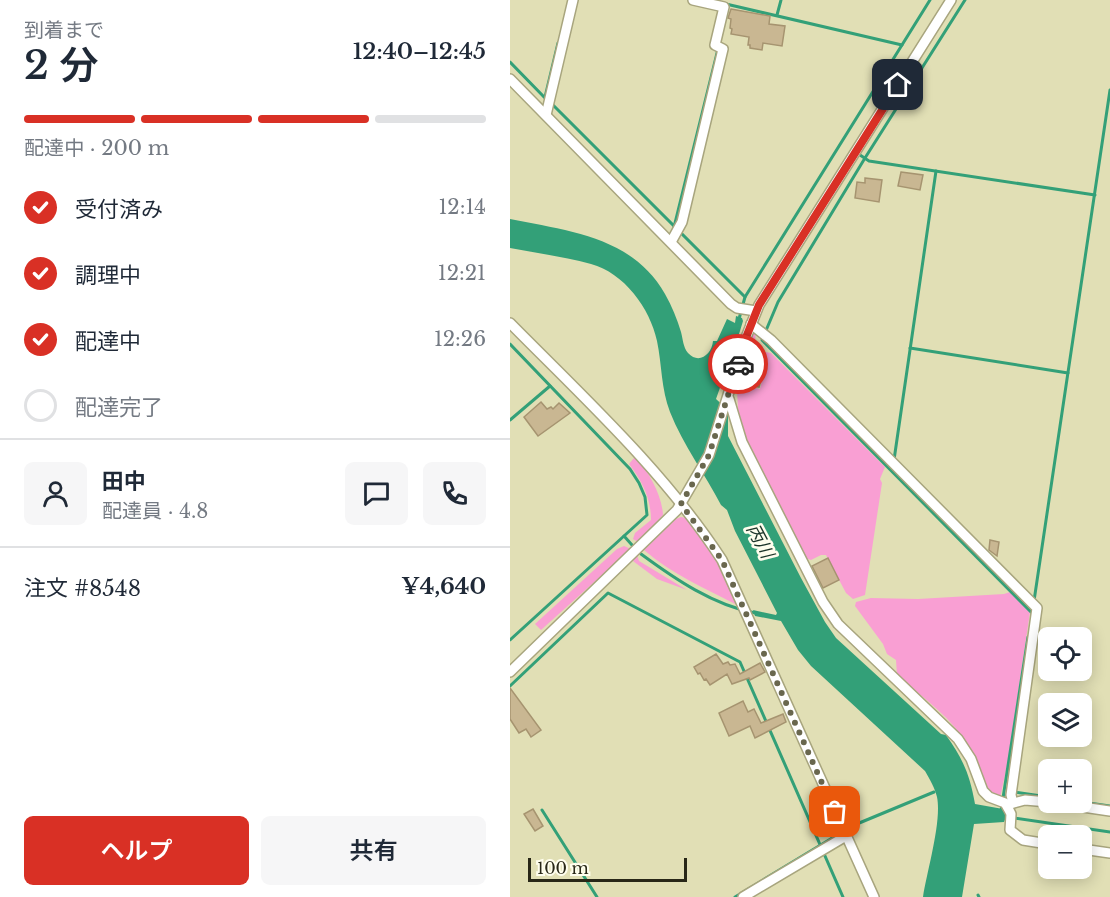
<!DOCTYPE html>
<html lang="ja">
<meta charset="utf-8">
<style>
body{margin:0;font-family:"Libre Baskerville","Noto Sans JP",serif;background:#f6f6f7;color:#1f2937;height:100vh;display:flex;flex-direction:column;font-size:22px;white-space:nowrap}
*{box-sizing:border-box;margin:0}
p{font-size:20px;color:#747a83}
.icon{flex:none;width:33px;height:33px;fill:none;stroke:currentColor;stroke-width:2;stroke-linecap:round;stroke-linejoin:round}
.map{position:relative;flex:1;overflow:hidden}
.panel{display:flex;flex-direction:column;background:#fff;width:510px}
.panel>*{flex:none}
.fabs{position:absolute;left:528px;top:627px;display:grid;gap:12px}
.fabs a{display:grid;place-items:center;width:54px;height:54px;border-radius:9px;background:#fff;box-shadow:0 3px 15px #0003;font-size:30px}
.scale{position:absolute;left:18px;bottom:15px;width:159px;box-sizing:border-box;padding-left:6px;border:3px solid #282717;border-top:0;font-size:16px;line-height:21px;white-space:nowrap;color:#282717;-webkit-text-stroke:4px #fffeee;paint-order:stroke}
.pin{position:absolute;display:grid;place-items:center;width:51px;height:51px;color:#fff;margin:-26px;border-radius:12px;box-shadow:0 3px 9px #0006}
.courier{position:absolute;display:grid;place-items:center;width:60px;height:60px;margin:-30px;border:4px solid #d93025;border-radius:50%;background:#fff;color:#222;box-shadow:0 2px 8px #0007}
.headline em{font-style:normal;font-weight:600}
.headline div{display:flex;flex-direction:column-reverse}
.headline{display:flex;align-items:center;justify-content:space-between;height:102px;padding:0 24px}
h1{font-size:39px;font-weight:600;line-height:45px}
.bar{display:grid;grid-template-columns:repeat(4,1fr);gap:9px 6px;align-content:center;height:72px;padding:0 24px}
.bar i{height:8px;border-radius:4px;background:#e0e1e3}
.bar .current{background:#d93025}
.bar p{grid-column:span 4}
.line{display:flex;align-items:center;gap:15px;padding:0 24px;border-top:2px solid #e0e1e3}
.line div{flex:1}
.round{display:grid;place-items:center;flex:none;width:63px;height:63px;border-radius:9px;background:#f6f6f7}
ol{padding:0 24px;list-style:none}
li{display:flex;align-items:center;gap:18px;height:66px}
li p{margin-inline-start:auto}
li .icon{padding:6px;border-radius:50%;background:#d93025;color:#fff;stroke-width:4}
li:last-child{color:#747a83}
li i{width:33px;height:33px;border:3px solid #e0e1e3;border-radius:50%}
.button{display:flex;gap:12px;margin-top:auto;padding:12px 24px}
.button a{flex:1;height:69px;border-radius:9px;background:#d93025;color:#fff;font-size:24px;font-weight:600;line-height:69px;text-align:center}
.button a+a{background:#f6f6f7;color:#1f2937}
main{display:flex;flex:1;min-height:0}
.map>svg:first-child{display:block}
.green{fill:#f99fd3}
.water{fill:#33a078}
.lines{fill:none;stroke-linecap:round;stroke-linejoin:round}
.stream{stroke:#33a078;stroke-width:3}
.building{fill:#c9b792;stroke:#a69470;stroke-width:1.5}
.minor-casing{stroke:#a8a57e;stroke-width:12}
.minor{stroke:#fff;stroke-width:9}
.done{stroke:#69674e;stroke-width:6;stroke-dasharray:0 10.8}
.route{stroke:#d93025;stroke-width:8}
.labels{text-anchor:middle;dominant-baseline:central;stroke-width:5;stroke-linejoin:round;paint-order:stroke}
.water-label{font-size:18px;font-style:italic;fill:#1c3429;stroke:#fffeee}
</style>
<main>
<section class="panel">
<div class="headline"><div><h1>2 分</h1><p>到着まで</p></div><em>12:40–12:45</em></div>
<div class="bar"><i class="current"></i><i class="current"></i><i class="current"></i><i></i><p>配達中 · 200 m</p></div>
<ol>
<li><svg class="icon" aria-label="check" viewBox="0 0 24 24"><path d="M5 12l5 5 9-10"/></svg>受付済み<p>12:14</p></li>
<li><svg class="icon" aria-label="check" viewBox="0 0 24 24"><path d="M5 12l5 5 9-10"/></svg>調理中<p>12:21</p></li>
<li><svg class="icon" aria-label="check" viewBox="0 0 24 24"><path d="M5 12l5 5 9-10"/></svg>配達中<p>12:26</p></li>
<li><i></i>配達完了</li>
</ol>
<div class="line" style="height:108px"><a class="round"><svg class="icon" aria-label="person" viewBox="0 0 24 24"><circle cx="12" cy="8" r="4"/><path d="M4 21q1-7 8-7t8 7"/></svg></a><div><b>田中</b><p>配達員 · 4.8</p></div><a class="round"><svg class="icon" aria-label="chat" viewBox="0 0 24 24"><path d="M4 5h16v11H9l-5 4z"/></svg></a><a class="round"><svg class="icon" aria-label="phone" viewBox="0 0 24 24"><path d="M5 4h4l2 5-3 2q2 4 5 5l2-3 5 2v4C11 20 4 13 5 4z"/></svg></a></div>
<div class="line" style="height:78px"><div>注文 #8548</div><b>¥4,640</b></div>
<div class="button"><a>ヘルプ</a><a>共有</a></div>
</section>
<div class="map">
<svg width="600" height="897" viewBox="0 0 600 897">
<rect width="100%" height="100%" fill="#e1dfb5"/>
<g class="green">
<path d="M 243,332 L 246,333 L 243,355 L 240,355 L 233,385 L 250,389 L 257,359 L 249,356 L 251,351 L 261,353 L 375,467 L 370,479 L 372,483 L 355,595 L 343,599 L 336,593 L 316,555 L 311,555 L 301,560 L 295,558 L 229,425 L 227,391 Z"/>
<path d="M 124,458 L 127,458 C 139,473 152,495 153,515 L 128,542 L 123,539 L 125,533 L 141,520 C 141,498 132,481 119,464 Z"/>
<path d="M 171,517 L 176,518 L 209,562 L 229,606 C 197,589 161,574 134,550 L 166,519 Z"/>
<path d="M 114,546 L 121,549 L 31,630 L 25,624 L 107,549 Z"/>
<path d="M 127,555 L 129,561 L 177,590 L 147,579 L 123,561 Z"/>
<path d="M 500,592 L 520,612 L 498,761 L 490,798 C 468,787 465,760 454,740 C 440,716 408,694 387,675 L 386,660 L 377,654 L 373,644 L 345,606 L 346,602 L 361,598 L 408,599 L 494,594 Z"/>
</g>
<path class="water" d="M 0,219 C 58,231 122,236 155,294 C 162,306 167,319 171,332 C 173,339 173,347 178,353 C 189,365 202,354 203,341 L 207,341 L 217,319 L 225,323 L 226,316 L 232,318 L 233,321 L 230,331 L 206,399 L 218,410 L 218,436 L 291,578 L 315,622 L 326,638 L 431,734 L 436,735 C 453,759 460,775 465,804 L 493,809 L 497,815 L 494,822 L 464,824 L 452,897 L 413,897 C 417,871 432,821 427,797 C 425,788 420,780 415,771 L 301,666 L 288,650 L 271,621 L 245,616 L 243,610 L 266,615 L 267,613 L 225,531 L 217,510 L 211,505 C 195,474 173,445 160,412 C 151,389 152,365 147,341 C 140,308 114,273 81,264 C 55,257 27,253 0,248 Z"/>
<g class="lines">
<g class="stream">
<path d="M 455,0 L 355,158 L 268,302 L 252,340 L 522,613"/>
<path d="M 216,4 L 392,45"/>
<path d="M 267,15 L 271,0"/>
<path d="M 0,62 L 36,99"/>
<path d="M 35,97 L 48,43"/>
<path d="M 41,103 L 235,297"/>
<path d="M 350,155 L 359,161 L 585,195"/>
<path d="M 164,227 L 208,49"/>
<path d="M 229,319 L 235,297 L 420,0"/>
<path d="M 0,344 L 120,469 L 129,483 L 135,497 L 137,515 L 0,640"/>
<path d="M 400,348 L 558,373"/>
<path d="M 0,420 L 40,386"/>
<path d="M 384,460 L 426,171"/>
<path d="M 114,536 L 122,545"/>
<path d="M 131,554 C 165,579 203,605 245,613"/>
<path d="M 524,601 L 600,90"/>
<path d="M 0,686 L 98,593 L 230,662 L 333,897"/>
<path d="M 505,792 L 538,797"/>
<path d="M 572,802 L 600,806"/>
<path d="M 32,810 L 87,897"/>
<path d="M 491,811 L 518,637"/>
<path d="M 504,818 L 600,832"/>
<path d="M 468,895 L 469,897"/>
<path d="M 225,897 L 342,826 L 424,792"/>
</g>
</g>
<g class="building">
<path d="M 221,9 L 260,16 L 259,24 L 275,26 L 272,46 L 253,43 L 252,50 L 240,48 L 240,45 L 238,45 L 239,37 L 221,34 L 222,29 L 220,28 L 221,19 L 218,18 Z"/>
<path d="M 391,172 L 413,175 L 410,190 L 388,186 Z"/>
<path d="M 355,178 L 372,180 L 369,202 L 345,198 L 347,182 L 355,183 Z"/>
<path d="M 241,356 L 256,359 L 249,387 L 234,384 Z"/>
<path d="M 31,402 L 37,409 L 41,407 L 43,409 L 49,403 L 60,413 L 28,436 L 14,417 Z"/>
<path d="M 480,540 L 489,542 L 487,556 L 479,550 Z"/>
<path d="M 318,558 L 329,580 L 313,588 L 302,566 Z"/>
<path d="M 206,654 L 213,664 L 218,662 L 220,665 L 225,664 L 230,674 L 250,663 L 255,672 L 240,680 L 239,678 L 222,684 L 217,674 L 200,685 L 196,679 L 194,680 L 190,673 L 188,674 L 184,667 Z"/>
<path d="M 0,688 L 31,730 L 21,737 L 16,729 L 9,733 L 0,719 Z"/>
<path d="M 233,701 L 238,712 L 244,709 L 251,723 L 273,714 L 276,722 L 245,738 L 240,726 L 219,736 L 209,713 Z"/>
<path d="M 23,809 L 33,826 L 25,831 L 14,814 Z"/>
</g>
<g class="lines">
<defs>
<g id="minor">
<path d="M 0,79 L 221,304 L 227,308 L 246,311"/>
<path d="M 36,115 L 63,0"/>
<path d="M 161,242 L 172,222 L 213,49 L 205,45 L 214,7 L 183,0"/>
<path d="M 0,323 C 74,398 154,471 212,560 L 364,897"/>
<path d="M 241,324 L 261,340 L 527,608 L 501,795 L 503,803"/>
<path d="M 219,399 L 232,442 L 313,602 L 328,624 L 448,739 L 461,759 L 473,791 L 479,797 L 495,803 L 499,810 L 501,814 L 500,830 L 513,840 L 538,844"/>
<path d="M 0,672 L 167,510 L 199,455 L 237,335 L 249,305 L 441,0"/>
<path d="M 539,802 L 600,811"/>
<path d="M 500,804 L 515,800 L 538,802"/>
<path d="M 572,849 L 600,853"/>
<path d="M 233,897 L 336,836"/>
</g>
</defs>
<use href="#minor" class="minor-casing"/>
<use href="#minor" class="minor"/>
</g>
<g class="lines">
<path class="done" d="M 228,364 L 199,455 L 171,504 L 212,560 L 325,812"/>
<path class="route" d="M 228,364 L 237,335 L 249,305 L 388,85"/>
</g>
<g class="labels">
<g class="water-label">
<text transform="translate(250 541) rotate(62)">丙川</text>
</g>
</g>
</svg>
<div class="fabs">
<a><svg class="icon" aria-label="locate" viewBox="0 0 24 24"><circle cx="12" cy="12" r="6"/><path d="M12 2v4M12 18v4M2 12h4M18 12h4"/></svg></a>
<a><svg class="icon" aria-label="layers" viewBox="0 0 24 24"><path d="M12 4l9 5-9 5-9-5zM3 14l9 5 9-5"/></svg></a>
<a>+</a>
<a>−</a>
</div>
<div class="scale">100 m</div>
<div class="pin" style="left:325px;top:812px;background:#ea580c"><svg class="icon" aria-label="bag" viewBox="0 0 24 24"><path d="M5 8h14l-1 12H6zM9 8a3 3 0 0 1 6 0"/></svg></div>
<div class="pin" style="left:388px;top:85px;background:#1f2937"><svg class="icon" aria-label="home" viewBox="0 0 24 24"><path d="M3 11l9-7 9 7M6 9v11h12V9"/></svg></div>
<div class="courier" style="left:228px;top:364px"><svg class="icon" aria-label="car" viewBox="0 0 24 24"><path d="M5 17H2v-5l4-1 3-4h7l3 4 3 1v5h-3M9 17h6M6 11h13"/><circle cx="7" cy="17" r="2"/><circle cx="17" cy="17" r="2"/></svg></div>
</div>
</main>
